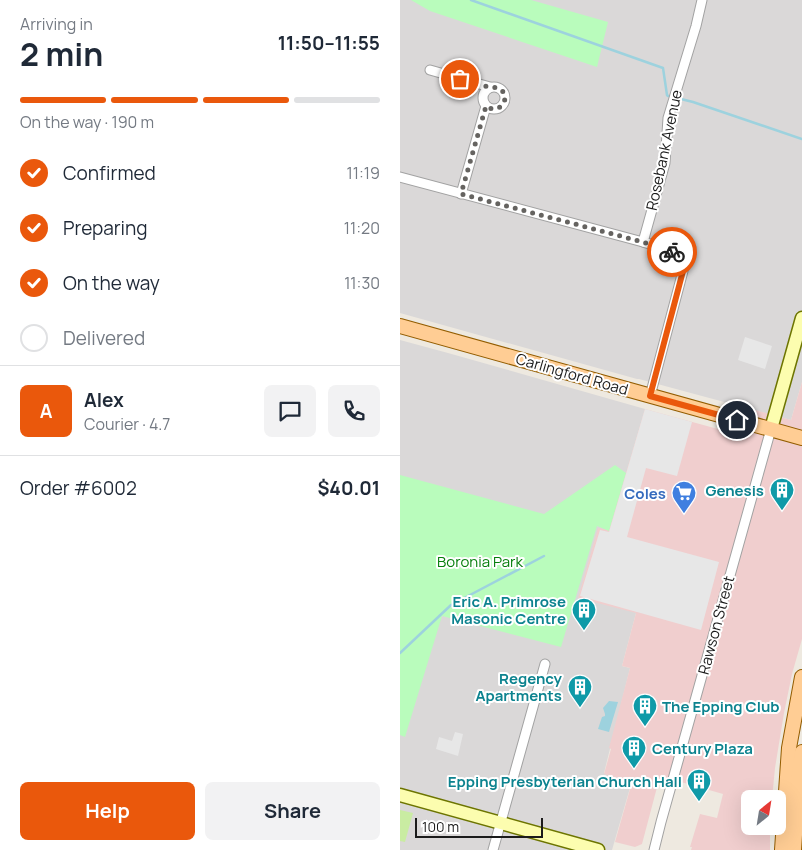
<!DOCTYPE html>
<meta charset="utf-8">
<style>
body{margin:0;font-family:Manrope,sans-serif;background:#f2f2f3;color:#1f2937;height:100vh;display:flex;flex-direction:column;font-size:19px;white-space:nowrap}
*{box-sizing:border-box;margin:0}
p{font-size:16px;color:#747a83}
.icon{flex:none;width:28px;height:28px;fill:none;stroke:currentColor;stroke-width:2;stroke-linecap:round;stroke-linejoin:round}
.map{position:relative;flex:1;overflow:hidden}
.sheet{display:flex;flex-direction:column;background:#fff;width:400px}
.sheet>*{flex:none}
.needle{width:32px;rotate:30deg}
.tools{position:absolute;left:341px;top:790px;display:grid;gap:10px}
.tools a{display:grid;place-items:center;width:45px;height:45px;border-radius:8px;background:#fff;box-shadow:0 5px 20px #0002;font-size:25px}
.scale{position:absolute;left:15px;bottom:12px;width:128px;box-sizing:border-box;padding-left:5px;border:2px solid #1b1b1b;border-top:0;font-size:14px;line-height:18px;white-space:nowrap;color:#1b1b1b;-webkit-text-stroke:4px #fff;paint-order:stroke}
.pin{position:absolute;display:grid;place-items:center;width:42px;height:42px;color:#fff;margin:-21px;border:2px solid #fff;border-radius:50%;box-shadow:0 1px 5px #0007}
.courier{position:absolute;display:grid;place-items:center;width:50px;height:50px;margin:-25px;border:4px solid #ea580c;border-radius:50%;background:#fff;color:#222;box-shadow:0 1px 6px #0007}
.head em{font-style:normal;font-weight:700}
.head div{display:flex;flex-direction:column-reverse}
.head{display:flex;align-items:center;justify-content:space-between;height:85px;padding:0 20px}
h1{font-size:32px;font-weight:700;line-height:38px}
.bar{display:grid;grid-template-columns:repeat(4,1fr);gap:8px 5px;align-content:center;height:60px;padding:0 20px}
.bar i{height:6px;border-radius:4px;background:#e0e1e3}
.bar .on{background:#ea580c}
.bar p{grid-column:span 4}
.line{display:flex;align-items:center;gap:12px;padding:0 20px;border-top:1px solid #e0e1e3}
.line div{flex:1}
.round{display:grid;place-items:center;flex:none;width:52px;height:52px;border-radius:8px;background:#f2f2f3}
ol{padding:0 20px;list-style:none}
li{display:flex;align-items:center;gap:15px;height:55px}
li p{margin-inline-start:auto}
li .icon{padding:5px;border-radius:50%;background:#ea580c;color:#fff;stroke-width:4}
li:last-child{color:#747a83}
li i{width:28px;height:28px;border:2px solid #e0e1e3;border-radius:50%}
.cta{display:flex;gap:10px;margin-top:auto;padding:10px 20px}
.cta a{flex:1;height:58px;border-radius:8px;background:#ea580c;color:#fff;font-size:20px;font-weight:700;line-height:58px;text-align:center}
.cta a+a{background:#f2f2f3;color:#1f2937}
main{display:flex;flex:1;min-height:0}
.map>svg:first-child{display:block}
.residential{fill:#dad8d8}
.commercial{fill:#f0cece}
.grass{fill:#c9eca2}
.park{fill:#b9fcbc}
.parking{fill:#e7e7e7}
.water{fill:#9dd2de}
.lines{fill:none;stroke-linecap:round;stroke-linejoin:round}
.stream{stroke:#9dd2de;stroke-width:2.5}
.street-casing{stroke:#a2a2a2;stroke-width:11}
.secondary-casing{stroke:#6d7500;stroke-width:15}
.primary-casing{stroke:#935d00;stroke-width:16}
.street{stroke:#fff;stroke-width:9}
.secondary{stroke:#fcfdaf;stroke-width:12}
.primary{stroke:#ffcd94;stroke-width:14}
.done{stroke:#656360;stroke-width:5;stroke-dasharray:0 9}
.route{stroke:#ea580c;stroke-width:6}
.labels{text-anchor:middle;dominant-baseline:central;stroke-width:4;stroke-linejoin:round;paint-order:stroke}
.street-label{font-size:15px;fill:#1b1b1b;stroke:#fff}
.culture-label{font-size:15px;font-weight:bold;fill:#0d838f;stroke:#fff;text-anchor:end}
.shop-label{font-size:15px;font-weight:bold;fill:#366cbe;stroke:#fff;text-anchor:end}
.park-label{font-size:15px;fill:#057e0b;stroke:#fff}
</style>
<main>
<section class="sheet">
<div class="head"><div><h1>2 min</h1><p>Arriving in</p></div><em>11:50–11:55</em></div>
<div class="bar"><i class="on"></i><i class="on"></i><i class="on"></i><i></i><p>On the way · 190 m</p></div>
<ol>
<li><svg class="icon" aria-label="check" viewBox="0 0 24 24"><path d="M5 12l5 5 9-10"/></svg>Confirmed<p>11:19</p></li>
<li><svg class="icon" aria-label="check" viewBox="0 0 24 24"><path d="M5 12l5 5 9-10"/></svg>Preparing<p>11:20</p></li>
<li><svg class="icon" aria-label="check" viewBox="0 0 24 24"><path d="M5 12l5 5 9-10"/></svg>On the way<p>11:30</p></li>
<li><i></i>Delivered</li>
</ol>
<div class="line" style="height:90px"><b class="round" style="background:#ea580c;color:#fff">A</b><div><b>Alex</b><p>Courier · 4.7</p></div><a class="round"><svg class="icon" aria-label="chat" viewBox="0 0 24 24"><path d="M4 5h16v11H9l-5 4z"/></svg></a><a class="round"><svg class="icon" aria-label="phone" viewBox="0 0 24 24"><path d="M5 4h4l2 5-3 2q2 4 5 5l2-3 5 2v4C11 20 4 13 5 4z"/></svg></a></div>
<div class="line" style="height:65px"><div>Order #6002</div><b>$40.01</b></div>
<div class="cta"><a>Help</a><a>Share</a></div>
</section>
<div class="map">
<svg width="402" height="850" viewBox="0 0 402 850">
<rect width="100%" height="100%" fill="#eee9e0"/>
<g class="residential">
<path d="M 0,0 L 402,0 L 402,382 L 391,420 L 239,379 L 237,379 L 0,313 Z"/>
<path d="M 0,340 L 48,353 L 245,409 L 209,532 L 236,613 L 222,666 L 230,668 L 204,773 L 232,781 L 212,850 L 0,850 Z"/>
</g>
<path class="commercial" d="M 402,382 L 402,639 L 392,674 L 384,713 L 375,768 L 372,799 L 350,799 L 350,826 L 370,826 L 370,850 L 291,850 L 292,847 L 290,847 L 300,814 L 317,818 L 323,794 L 260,776 L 242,844 L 235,847 L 215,842 L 232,782 L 204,774 L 211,749 L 209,748 L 230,668 L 222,666 L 236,613 L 178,598 L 198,528 L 209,530 L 245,409 L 347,437 L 355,410 L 391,420 Z"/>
<path class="grass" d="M 0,810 L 13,813 L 5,842 L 0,841 Z"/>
<g class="park">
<path d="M 11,0 L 131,0 L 208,22 L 197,67 L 30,11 Z"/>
<path d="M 215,465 L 226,473 L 209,531 L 197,526 L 161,647 L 42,616 L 5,737 L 0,735 L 0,475 L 144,514 Z"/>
</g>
<g class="parking">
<path d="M 345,337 L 372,346 L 365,369 L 338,360 Z"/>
<path d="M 245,409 L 292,422 L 277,476 L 246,468 L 227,537 L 319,562 L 301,630 L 180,596 L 200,530 L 209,532 Z"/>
<path d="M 55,732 L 63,734 L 58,756 L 36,749 L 39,737 L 52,741 Z"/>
</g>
<path class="water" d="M 209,701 L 218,702 L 209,732 L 198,729 L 202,717 L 205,716 L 205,714 L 203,708 Z"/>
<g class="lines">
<g class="stream">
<path d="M 71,0 L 263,68 L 267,95 L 268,96"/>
<path d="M 281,99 L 293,102 L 402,139"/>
<path d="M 0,653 L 51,605 L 144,556"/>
</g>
<defs>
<g id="street">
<path d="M 30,70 L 90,87"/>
<circle cx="94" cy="98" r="11"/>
<path d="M 0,177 L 243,242 C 259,247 283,250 283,271 L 250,396"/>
<path d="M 61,194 L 86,106"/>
<path d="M 243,242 L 265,163 L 268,118 L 296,26 L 302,0"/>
<path d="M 93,850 L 145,664"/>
<path d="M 254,850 L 261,822 L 371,429"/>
</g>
<g id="secondary">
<path d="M 371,429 L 402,318"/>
<path d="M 0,795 L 198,850"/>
</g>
<g id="primary">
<path d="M 0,326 L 402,438"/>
<path d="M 382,850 L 389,748 L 402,677"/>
<path d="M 394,850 L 399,774 L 402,752"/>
</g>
</defs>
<use href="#street" class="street-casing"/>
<use href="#secondary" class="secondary-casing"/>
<use href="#primary" class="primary-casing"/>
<use href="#street" class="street"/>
<use href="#secondary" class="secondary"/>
<use href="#primary" class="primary"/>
</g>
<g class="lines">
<path class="done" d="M 60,79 C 69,81 78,84 88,87 C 91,87 96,87 100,89 C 112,97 100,116 86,106 L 61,194 L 243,242 L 272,252"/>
<path class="route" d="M 272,252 C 279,257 283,263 283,271 L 250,396 L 337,420"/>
</g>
<defs>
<symbol id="building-pin" viewBox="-11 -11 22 30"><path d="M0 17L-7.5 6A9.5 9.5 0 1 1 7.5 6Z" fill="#0f9aa8" stroke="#fff"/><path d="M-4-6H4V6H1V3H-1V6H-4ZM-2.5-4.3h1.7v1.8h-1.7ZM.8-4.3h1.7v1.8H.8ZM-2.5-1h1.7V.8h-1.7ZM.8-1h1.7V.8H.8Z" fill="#fff"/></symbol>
<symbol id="supermarket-pin" viewBox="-11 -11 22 30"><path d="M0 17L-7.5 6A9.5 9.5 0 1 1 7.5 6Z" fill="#3f7fe0" stroke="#fff"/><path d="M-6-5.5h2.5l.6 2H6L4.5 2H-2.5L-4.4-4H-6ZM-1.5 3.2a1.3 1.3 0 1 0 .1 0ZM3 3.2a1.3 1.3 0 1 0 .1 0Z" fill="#fff"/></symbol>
</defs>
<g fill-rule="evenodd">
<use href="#building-pin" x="368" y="476" width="28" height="38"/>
<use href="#supermarket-pin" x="270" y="479" width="28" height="38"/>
<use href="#building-pin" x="170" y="596" width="28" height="38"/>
<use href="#building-pin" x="166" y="673" width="28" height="38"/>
<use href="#building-pin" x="231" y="692" width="28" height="38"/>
<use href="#building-pin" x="220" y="734" width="28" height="38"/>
<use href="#building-pin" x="285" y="767" width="28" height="38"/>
</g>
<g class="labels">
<g class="street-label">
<text transform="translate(264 150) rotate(-78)">Rosebank Avenue</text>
<text transform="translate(172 374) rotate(16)">Carlingford Road</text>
<text transform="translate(316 625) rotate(-75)">Rawson Street</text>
</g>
<g class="culture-label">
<text x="364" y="490">Genesis</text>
<text x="166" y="601">Eric A. Primrose<tspan x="166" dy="17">Masonic Centre</tspan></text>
<text x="162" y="678">Regency<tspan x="162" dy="17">Apartments</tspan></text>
<text x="262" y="706" text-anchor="start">The Epping Club</text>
<text x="252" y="748" text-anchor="start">Century Plaza</text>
<text x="282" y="781">Epping Presbyterian Church Hall</text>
</g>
<g class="shop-label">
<text x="266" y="493">Coles</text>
</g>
<g class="park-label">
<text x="80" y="561">Boronia Park</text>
</g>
</g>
</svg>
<div class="tools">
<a><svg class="needle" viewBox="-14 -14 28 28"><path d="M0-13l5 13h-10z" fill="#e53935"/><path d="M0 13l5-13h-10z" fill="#747a83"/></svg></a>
</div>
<div class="scale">100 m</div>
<div class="pin" style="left:60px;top:79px;background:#ea580c"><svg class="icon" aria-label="bag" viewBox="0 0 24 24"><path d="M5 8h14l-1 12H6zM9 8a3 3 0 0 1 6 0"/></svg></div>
<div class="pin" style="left:337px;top:420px;background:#1f2937"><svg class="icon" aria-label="home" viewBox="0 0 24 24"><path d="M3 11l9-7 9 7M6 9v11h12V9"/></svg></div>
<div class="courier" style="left:272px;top:252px"><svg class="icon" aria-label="bike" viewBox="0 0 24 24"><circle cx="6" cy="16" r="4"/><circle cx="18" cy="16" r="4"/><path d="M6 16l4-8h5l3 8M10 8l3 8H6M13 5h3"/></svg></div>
</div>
</main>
